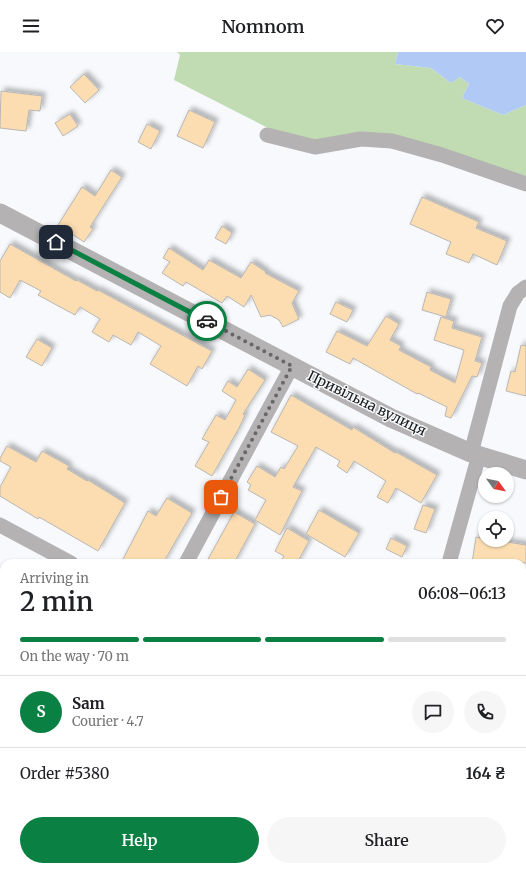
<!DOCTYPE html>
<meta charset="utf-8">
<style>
body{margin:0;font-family:Merriweather,serif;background:#f6f6f6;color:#202124;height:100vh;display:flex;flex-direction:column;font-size:15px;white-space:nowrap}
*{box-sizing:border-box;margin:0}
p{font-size:13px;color:#757577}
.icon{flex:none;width:22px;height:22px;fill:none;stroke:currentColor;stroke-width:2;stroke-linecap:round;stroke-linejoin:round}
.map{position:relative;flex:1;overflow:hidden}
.drawer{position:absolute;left:0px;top:507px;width:526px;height:312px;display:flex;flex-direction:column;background:#fff;border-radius:12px 12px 0 0;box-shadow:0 1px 3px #0004}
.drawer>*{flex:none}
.needle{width:26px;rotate:123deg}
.tools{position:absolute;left:478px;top:415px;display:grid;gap:8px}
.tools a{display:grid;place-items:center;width:36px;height:36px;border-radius:50%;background:#fff;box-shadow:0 1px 3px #0004;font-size:20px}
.pin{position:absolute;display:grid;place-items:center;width:34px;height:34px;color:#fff;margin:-17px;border-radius:8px;box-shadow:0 2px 6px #0006}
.courier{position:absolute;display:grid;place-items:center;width:40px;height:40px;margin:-20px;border:3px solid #0b8043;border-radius:50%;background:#fff;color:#222;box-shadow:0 1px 5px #0007}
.overview em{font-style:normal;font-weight:600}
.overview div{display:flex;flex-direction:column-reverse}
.overview{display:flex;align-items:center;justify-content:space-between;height:68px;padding:0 20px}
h1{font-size:26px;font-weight:600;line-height:30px}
.bar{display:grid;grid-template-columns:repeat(4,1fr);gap:6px 4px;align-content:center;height:48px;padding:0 20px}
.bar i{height:5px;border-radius:3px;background:#e0e0e0}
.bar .selected{background:#0b8043}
.bar p{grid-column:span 4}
.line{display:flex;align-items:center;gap:10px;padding:0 20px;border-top:1px solid #e0e0e0}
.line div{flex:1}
.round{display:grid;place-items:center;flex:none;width:42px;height:42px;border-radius:21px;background:#f6f6f6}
.cta{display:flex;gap:8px;margin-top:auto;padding:8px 20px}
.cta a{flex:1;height:46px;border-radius:24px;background:#0b8043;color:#fff;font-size:16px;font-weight:600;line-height:46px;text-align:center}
.cta a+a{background:#f6f6f6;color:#202124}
header{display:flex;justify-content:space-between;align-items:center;height:52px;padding:0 20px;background:#fff;font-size:18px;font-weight:600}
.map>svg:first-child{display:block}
.green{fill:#c1dbb2}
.water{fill:#b0caf5}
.building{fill:#fcddb1;stroke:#b9b6b4;filter:url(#shadow)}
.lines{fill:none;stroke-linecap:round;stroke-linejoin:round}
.minor{stroke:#b4b2b2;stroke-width:15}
.tertiary{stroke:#b4b2b2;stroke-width:19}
.done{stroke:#67686a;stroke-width:4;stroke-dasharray:0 7.2}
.route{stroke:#0b8043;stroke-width:5}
.labels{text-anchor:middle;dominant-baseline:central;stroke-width:3;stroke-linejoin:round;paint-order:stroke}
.street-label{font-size:14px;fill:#1a1a1b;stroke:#f7f9fc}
</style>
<header><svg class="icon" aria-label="menu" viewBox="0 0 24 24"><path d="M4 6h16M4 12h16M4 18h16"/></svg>Nomnom<svg class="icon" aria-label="heart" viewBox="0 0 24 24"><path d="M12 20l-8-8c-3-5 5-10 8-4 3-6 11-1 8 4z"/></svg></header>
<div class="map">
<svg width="526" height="819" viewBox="0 0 526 819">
<defs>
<filter id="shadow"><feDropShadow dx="3.5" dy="-3.5" stdDeviation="2" flood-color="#0004"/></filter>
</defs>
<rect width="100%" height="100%" fill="#f7f9fc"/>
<path class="green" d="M 177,0 L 398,0 L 395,12 L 431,16 L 451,31 L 460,25 L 469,32 L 462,46 L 503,63 L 526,53 L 526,136 L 443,107 L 364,91 L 315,98 L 268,76 L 174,28 L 180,3 Z"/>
<path class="water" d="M 398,0 L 526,0 L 526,53 L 503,63 L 462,46 L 469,32 L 460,25 L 451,31 L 431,16 L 395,12 Z"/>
<g class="building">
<path d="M 84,22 L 99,38 L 85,51 L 70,35 Z"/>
<path d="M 1,39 L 42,44 L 40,59 L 29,58 L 26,79 L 0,76 Z"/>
<path d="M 189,58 L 215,70 L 203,96 L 177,84 Z"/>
<path d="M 70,62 L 78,74 L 63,84 L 55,71 Z"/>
<path d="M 147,72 L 160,79 L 151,97 L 138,90 Z"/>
<path d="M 111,118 L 122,125 L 90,175 L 93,177 L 84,190 L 58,173 L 82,135 L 95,144 Z"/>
<path d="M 422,145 L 479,170 L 476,176 L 507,189 L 497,213 L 473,202 L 469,211 L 446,202 L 451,190 L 410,172 Z"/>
<path d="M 222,174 L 232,181 L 226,192 L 215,186 Z"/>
<path d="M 10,192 L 76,229 L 77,228 L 97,239 L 98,238 L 212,299 L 202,317 L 198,314 L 187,334 L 150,312 L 161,294 L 138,280 L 131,293 L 113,283 L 109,290 L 92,280 L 100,267 L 80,255 L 75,263 L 38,243 L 41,239 L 20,228 L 10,246 L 0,240 L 0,209 Z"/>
<path d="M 169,196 L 203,218 L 209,208 L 241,226 L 251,210 L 266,220 L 265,221 L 299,239 L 292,251 L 299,267 L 283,275 L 279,268 L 270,263 L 261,265 L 251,243 L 244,255 L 227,244 L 222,251 L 186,230 L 183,234 L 162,221 L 170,210 L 163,206 Z"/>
<path d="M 427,240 L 451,247 L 446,265 L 422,258 Z"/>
<path d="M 336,250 L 353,258 L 347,270 L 330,262 Z"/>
<path d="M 386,264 L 399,272 L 390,288 L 401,294 L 399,298 L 431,315 L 430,318 L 455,331 L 464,298 L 434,288 L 441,265 L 454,269 L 452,276 L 482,285 L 475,309 L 482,311 L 477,325 L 472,324 L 451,366 L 445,364 L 447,355 L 418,341 L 417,342 L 353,306 L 350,312 L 326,300 L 337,279 L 367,294 Z"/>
<path d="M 37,287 L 52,296 L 42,314 L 26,305 Z"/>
<path d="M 521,293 L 526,294 L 526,344 L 506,339 L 511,319 L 515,320 Z"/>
<path d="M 248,317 L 265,328 L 243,362 L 245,363 L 239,376 L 212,424 L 195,414 L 209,390 L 202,387 L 216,363 L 225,368 L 236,348 L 222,339 L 228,329 L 237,335 Z"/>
<path d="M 291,343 L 352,378 L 353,375 L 395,401 L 396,400 L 437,423 L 421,451 L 396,436 L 388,451 L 377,445 L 386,429 L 354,409 L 347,421 L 337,414 L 340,409 L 316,395 L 293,435 L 302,439 L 280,483 L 255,468 L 266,448 L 248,438 L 251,433 L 247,430 L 257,414 L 275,425 L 281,415 L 284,417 L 298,394 L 271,380 Z"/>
<path d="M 7,394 L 36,410 L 42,399 L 69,414 L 67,417 L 87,429 L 88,428 L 125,451 L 98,499 L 39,465 L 38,467 L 0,444 L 0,435 L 11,415 L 0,409 L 0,406 Z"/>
<path d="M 167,446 L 192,461 L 163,511 L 121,511 L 148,459 L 156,464 Z"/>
<path d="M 423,453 L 435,457 L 426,481 L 414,477 Z"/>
<path d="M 319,458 L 359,481 L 345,505 L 306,482 Z"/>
<path d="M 234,460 L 255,472 L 234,511 L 206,511 Z"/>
<path d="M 287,476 L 309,489 L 297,511 L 280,511 L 284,504 L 275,499 Z"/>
<path d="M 476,485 L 485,487 L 485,488 L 494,488 L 526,493 L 526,511 L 472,511 Z"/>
<path d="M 391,486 L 407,494 L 402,505 L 386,497 Z"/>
</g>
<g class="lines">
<g class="minor">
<path d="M 267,83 L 315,95 L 361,87 L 392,89 L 442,103 L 526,132"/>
<path d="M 471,401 L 510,254 L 518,241 L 526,235"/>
<path d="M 0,473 L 71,511"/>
<path d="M 186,511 L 292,314"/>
<path d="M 449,511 L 479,403"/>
<path d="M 522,703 L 526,705"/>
<path d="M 0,764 L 4,766"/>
<path d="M 522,767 L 526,753"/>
<path d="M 93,815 L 100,819"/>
<path d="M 40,819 L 41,815"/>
<path d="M 226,819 L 228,815"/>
<path d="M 352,819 L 353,815"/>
<path d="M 507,819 L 509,815"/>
</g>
<path class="tertiary" d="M 0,161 L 391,366 L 471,401 L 526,418"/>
</g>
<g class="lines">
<path class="done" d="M 207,269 L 292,314 L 221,445"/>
<path class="route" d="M 56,190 L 207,269"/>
</g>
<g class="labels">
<g class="street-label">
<text transform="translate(367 351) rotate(26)">Привільна вулиця</text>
</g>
</g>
</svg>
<div class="tools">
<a><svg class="needle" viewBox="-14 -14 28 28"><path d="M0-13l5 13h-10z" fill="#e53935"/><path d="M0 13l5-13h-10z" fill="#757577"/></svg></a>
<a><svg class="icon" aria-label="locate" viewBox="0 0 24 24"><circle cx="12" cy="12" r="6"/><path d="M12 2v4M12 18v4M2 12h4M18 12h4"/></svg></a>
</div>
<div class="pin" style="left:221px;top:445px;background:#ea580c"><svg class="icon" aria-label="bag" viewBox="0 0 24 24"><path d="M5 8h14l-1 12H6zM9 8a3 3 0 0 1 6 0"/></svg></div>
<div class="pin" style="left:56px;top:190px;background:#1f2937"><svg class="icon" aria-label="home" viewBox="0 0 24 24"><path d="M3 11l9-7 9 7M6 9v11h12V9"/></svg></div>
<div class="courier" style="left:207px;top:269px"><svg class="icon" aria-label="car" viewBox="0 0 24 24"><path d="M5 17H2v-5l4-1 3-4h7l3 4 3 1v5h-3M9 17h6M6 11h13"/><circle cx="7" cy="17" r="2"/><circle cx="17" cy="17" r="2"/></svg></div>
<section class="drawer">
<div class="overview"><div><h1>2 min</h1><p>Arriving in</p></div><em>06:08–06:13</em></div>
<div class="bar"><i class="selected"></i><i class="selected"></i><i class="selected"></i><i></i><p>On the way · 70 m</p></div>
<div class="line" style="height:72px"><b class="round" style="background:#0b8043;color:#fff">S</b><div><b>Sam</b><p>Courier · 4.7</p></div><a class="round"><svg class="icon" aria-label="chat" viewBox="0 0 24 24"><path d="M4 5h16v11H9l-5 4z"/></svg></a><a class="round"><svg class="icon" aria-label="phone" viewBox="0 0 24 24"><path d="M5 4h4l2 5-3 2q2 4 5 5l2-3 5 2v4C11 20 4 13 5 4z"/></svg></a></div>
<div class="line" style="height:52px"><div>Order #5380</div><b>164 ₴</b></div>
<div class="cta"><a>Help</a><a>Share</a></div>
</section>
</div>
